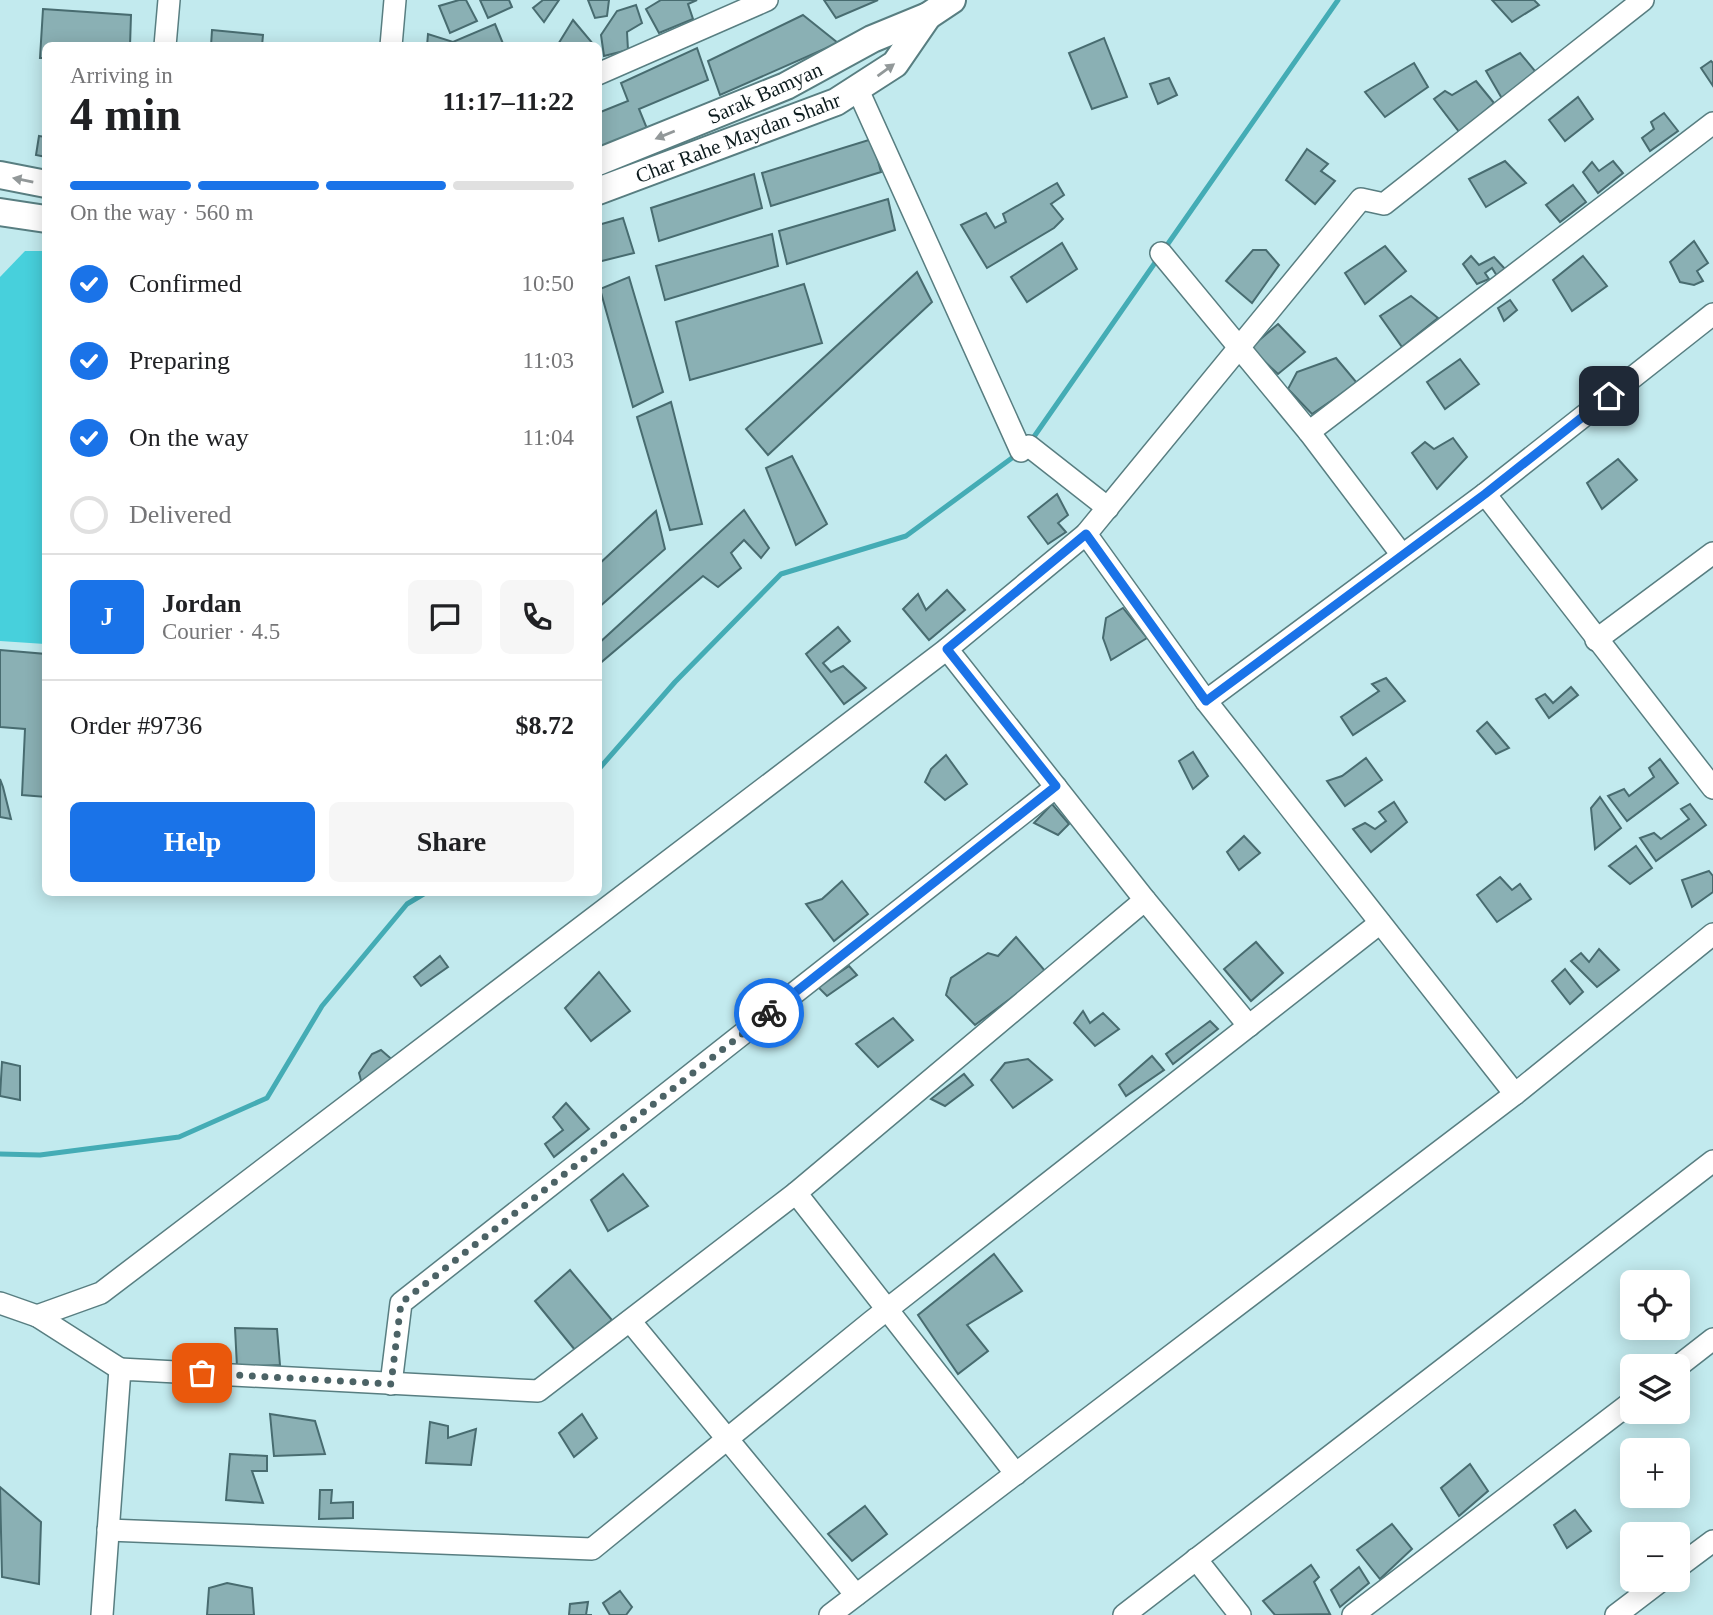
<!DOCTYPE html>
<meta charset="utf-8">
<style>
body{margin:0;font-family:"Times New Roman",serif;background:#f6f6f6;color:#202124;height:100vh;display:flex;flex-direction:column;font-size:26px;white-space:nowrap}
*{box-sizing:border-box;margin:0}
p{font-size:23px;color:#757577}
.icon{flex:none;width:38px;height:38px;fill:none;stroke:currentColor;stroke-width:2;stroke-linecap:round;stroke-linejoin:round}
.map{position:relative;flex:1;overflow:hidden}
.drawer{position:absolute;left:42px;top:42px;width:560px;height:854px;display:flex;flex-direction:column;background:#fff;border-radius:10px;box-shadow:0 4px 18px #0003}
.drawer>*{flex:none}
.fabs{position:absolute;left:1620px;top:1270px;display:grid;gap:14px}
.fabs a{display:grid;place-items:center;width:70px;height:70px;border-radius:10px;background:#fff;box-shadow:0 4px 18px #0003;font-size:35px}
.pin{position:absolute;display:grid;place-items:center;width:60px;height:60px;color:#fff;margin:-30px;border-radius:14px;box-shadow:0 4px 10px #0006}
.courier{position:absolute;display:grid;place-items:center;width:70px;height:70px;margin:-35px;border:5px solid #1a73e8;border-radius:50%;background:#fff;color:#222;box-shadow:0 2px 9px #0007}
.overview em{font-style:normal;font-weight:600}
.overview div{display:flex;flex-direction:column-reverse}
.overview{display:flex;align-items:center;justify-content:space-between;height:119px;padding:0 28px}
h1{font-size:46px;font-weight:600;line-height:52px}
.bar{display:grid;grid-template-columns:repeat(4,1fr);gap:10px 7px;align-content:center;height:84px;padding:0 28px}
.bar i{height:9px;border-radius:5px;background:#e0e0e0}
.bar .current{background:#1a73e8}
.bar p{grid-column:span 4}
.line{display:flex;align-items:center;gap:18px;padding:0 28px;border-top:2px solid #e0e0e0}
.line div{flex:1}
.round{display:grid;place-items:center;flex:none;width:74px;height:74px;border-radius:10px;background:#f6f6f6}
ol{padding:0 28px;list-style:none}
li{display:flex;align-items:center;gap:21px;height:77px}
li p{margin-inline-start:auto}
li .icon{padding:7px;border-radius:50%;background:#1a73e8;color:#fff;stroke-width:4}
li:last-child{color:#757577}
li i{width:38px;height:38px;border:4px solid #e0e0e0;border-radius:50%}
.action{display:flex;gap:14px;margin-top:auto;padding:14px 28px}
.action a{flex:1;height:80px;border-radius:10px;background:#1a73e8;color:#fff;font-size:28px;font-weight:600;line-height:80px;text-align:center}
.action a+a{background:#f6f6f6;color:#202124}
.map>svg:first-child{display:block}
.green{fill:#47d0dc}
.lines{fill:none;stroke-linecap:round;stroke-linejoin:round}
.stream{stroke:#44acb5;stroke-width:5}
.building{fill:#8ab0b4;stroke:#486c70;stroke-width:2}
.minor-casing{stroke:#587e81;stroke-width:24}
.major-casing{stroke:#587e81;stroke-width:30}
.minor{stroke:#fff;stroke-width:21}
.major{stroke:#fff;stroke-width:26}
.oneway{fill:#929899}
.done{stroke:#4c6366;stroke-width:7;stroke-dasharray:0 12.6}
.route{stroke:#1a73e8;stroke-width:9}
.labels{text-anchor:middle;dominant-baseline:central;stroke-width:5;stroke-linejoin:round;paint-order:stroke}
.street-label{font-size:21px;fill:#0c1b1d;stroke:#fff}
</style>
<div class="map">
<svg width="1713" height="1615" viewBox="0 0 1713 1615">
<rect width="100%" height="100%" fill="#c2eaee"/>
<path class="green" d="M 25,251 L 45,251 L 45,644 L 0,641 L 0,277 Z"/>
<g class="lines">
<g class="stream">
<path d="M 1165,248 L 1338,0"/>
<path d="M 1031,441 L 1159,257"/>
<path d="M 598,770 L 675,682 L 781,574 L 906,536 L 1016,455"/>
<path d="M 0,1154 L 40,1155 L 179,1137 L 267,1098 L 322,1006 L 407,904 L 427,892"/>
</g>
</g>
<g class="building">
<path d="M 459,0 L 466,0 L 477,21 L 450,33 L 439,6 Z"/>
<path d="M 480,0 L 509,0 L 512,7 L 488,18 Z"/>
<path d="M 543,0 L 559,0 L 544,22 L 533,8 Z"/>
<path d="M 588,0 L 609,0 L 607,16 L 595,18 Z"/>
<path d="M 661,0 L 697,0 L 688,4 L 693,19 L 659,33 L 646,9 Z"/>
<path d="M 824,0 L 878,0 L 836,18 Z"/>
<path d="M 1492,0 L 1534,0 L 1539,5 L 1512,22 Z"/>
<path d="M 636,5 L 642,23 L 627,32 L 628,50 L 604,56 L 601,35 L 617,11 Z"/>
<path d="M 43,9 L 131,15 L 130,46 L 46,46 L 46,58 L 40,58 Z"/>
<path d="M 803,15 L 838,43 L 720,95 L 708,61 Z"/>
<path d="M 573,20 L 594,45 L 594,46 L 557,46 Z"/>
<path d="M 495,24 L 504,46 L 427,46 L 428,34 L 453,42 Z"/>
<path d="M 212,30 L 263,35 L 262,46 L 211,46 Z"/>
<path d="M 1104,38 L 1127,97 L 1092,109 L 1069,53 Z"/>
<path d="M 697,48 L 708,80 L 639,109 L 648,131 L 598,154 L 598,113 L 628,101 L 621,83 Z"/>
<path d="M 1520,53 L 1540,77 L 1504,102 L 1486,71 Z"/>
<path d="M 1711,61 L 1713,63 L 1713,86 L 1701,68 Z"/>
<path d="M 1414,63 L 1428,87 L 1385,117 L 1365,92 Z"/>
<path d="M 1169,78 L 1177,95 L 1158,104 L 1150,84 Z"/>
<path d="M 1476,81 L 1494,103 L 1460,133 L 1434,99 L 1445,91 L 1452,95 Z"/>
<path d="M 1578,97 L 1593,119 L 1565,141 L 1549,120 Z"/>
<path d="M 1664,113 L 1678,131 L 1650,151 L 1642,138 L 1654,129 L 1651,122 Z"/>
<path d="M 39,136 L 46,137 L 46,157 L 36,155 Z"/>
<path d="M 872,139 L 881,172 L 771,206 L 762,173 Z"/>
<path d="M 1307,149 L 1328,164 L 1321,171 L 1335,181 L 1315,204 L 1286,180 Z"/>
<path d="M 1505,161 L 1526,183 L 1486,207 L 1469,179 Z"/>
<path d="M 1613,161 L 1623,173 L 1598,193 L 1583,172 L 1592,162 L 1599,171 Z"/>
<path d="M 754,174 L 762,208 L 659,241 L 651,208 Z"/>
<path d="M 1057,183 L 1064,195 L 1051,204 L 1063,219 L 1054,228 L 987,268 L 961,225 L 986,213 L 995,228 L 1006,222 L 1003,214 Z"/>
<path d="M 1573,185 L 1586,202 L 1560,222 L 1546,205 Z"/>
<path d="M 888,199 L 895,230 L 787,264 L 779,231 Z"/>
<path d="M 623,218 L 634,253 L 598,262 L 598,225 Z"/>
<path d="M 772,234 L 778,266 L 665,300 L 656,266 Z"/>
<path d="M 1694,241 L 1708,263 L 1697,271 L 1703,281 L 1694,285 L 1680,282 L 1670,262 Z"/>
<path d="M 1062,243 L 1077,269 L 1027,302 L 1011,277 Z"/>
<path d="M 1385,246 L 1406,271 L 1365,304 L 1345,273 Z"/>
<path d="M 1253,250 L 1266,250 L 1279,265 L 1252,303 L 1226,281 Z"/>
<path d="M 1471,256 L 1479,265 L 1494,257 L 1505,269 L 1497,276 L 1492,268 L 1485,273 L 1489,279 L 1477,284 L 1463,264 Z"/>
<path d="M 1583,256 L 1607,286 L 1572,311 L 1553,280 Z"/>
<path d="M 917,272 L 932,302 L 768,455 L 746,429 Z"/>
<path d="M 629,277 L 663,392 L 633,407 L 600,289 Z"/>
<path d="M 804,284 L 822,343 L 690,380 L 676,322 Z"/>
<path d="M 1411,296 L 1438,318 L 1402,347 L 1380,316 Z"/>
<path d="M 1510,300 L 1517,310 L 1504,321 L 1498,308 Z"/>
<path d="M 1278,324 L 1305,352 L 1278,374 L 1250,348 Z"/>
<path d="M 1336,358 L 1357,383 L 1312,414 L 1288,389 L 1297,372 Z"/>
<path d="M 1460,359 L 1479,384 L 1445,409 L 1427,382 Z"/>
<path d="M 671,402 L 702,524 L 670,530 L 637,417 Z"/>
<path d="M 1453,438 L 1467,457 L 1437,489 L 1412,453 L 1425,442 L 1434,449 Z"/>
<path d="M 792,456 L 827,524 L 796,545 L 766,468 Z"/>
<path d="M 1618,459 L 1637,480 L 1602,509 L 1587,483 Z"/>
<path d="M 1057,494 L 1068,515 L 1058,523 L 1066,532 L 1048,544 L 1028,517 Z"/>
<path d="M 744,510 L 769,548 L 761,558 L 744,540 L 731,553 L 741,568 L 718,587 L 703,576 L 598,665 L 598,644 Z"/>
<path d="M 656,511 L 665,549 L 598,608 L 598,565 Z"/>
<path d="M 947,590 L 965,610 L 929,640 L 903,609 L 918,594 L 926,610 Z"/>
<path d="M 1123,608 L 1147,638 L 1111,660 L 1103,638 L 1106,618 Z"/>
<path d="M 838,627 L 850,641 L 823,663 L 831,672 L 843,666 L 866,688 L 844,704 L 806,654 Z"/>
<path d="M 0,650 L 46,654 L 46,797 L 22,795 L 25,729 L 0,727 Z"/>
<path d="M 1386,678 L 1405,701 L 1353,735 L 1341,717 L 1379,691 L 1372,684 Z"/>
<path d="M 1571,687 L 1578,695 L 1549,718 L 1536,699 L 1545,694 L 1553,703 Z"/>
<path d="M 1487,722 L 1509,748 L 1496,754 L 1477,731 Z"/>
<path d="M 1193,752 L 1208,776 L 1193,789 L 1179,761 Z"/>
<path d="M 946,755 L 967,784 L 945,800 L 925,782 L 931,769 Z"/>
<path d="M 1366,758 L 1382,780 L 1345,806 L 1327,781 L 1342,776 Z"/>
<path d="M 1660,759 L 1678,783 L 1627,821 L 1608,796 L 1624,789 L 1629,796 L 1654,777 L 1649,768 Z"/>
<path d="M 0,779 L 3,787 L 11,819 L 0,817 Z"/>
<path d="M 1600,797 L 1621,828 L 1595,849 L 1591,808 Z"/>
<path d="M 1394,802 L 1407,822 L 1371,852 L 1353,829 L 1365,823 L 1375,829 L 1386,821 L 1379,812 Z"/>
<path d="M 1052,804 L 1069,824 L 1058,835 L 1034,823 Z"/>
<path d="M 1690,804 L 1706,825 L 1656,861 L 1640,838 L 1654,833 L 1661,839 L 1689,819 L 1681,809 Z"/>
<path d="M 1244,836 L 1260,853 L 1239,870 L 1227,852 Z"/>
<path d="M 1636,846 L 1652,868 L 1630,884 L 1609,866 Z"/>
<path d="M 1709,871 L 1713,876 L 1713,892 L 1692,907 L 1682,880 Z"/>
<path d="M 1500,877 L 1512,890 L 1520,884 L 1531,899 L 1497,922 L 1477,895 Z"/>
<path d="M 842,881 L 868,914 L 834,941 L 806,904 L 822,899 Z"/>
<path d="M 1016,937 L 1046,972 L 975,1025 L 946,995 L 951,978 L 988,953 L 998,956 Z"/>
<path d="M 1256,942 L 1283,973 L 1251,1001 L 1224,969 Z"/>
<path d="M 1599,949 L 1619,970 L 1597,987 L 1571,961 L 1581,953 L 1589,962 Z"/>
<path d="M 440,956 L 448,967 L 421,986 L 414,977 Z"/>
<path d="M 849,966 L 857,975 L 827,996 L 818,987 Z"/>
<path d="M 1565,969 L 1583,992 L 1570,1004 L 1552,981 Z"/>
<path d="M 599,972 L 630,1011 L 591,1041 L 565,1008 Z"/>
<path d="M 1083,1011 L 1090,1023 L 1103,1013 L 1119,1029 L 1095,1046 L 1074,1023 Z"/>
<path d="M 893,1018 L 913,1040 L 878,1067 L 856,1044 Z"/>
<path d="M 1210,1021 L 1218,1029 L 1173,1064 L 1166,1054 Z"/>
<path d="M 381,1050 L 396,1063 L 364,1092 L 359,1073 L 372,1054 Z"/>
<path d="M 1152,1056 L 1164,1070 L 1126,1096 L 1119,1085 Z"/>
<path d="M 1028,1059 L 1052,1080 L 1013,1108 L 991,1080 L 1005,1063 Z"/>
<path d="M 2,1062 L 20,1066 L 20,1100 L 0,1096 Z"/>
<path d="M 964,1074 L 973,1085 L 945,1106 L 931,1099 Z"/>
<path d="M 566,1103 L 589,1129 L 554,1157 L 545,1144 L 563,1130 L 553,1117 Z"/>
<path d="M 623,1174 L 648,1206 L 608,1231 L 591,1200 Z"/>
<path d="M 994,1254 L 1022,1291 L 967,1325 L 988,1351 L 958,1374 L 918,1315 Z"/>
<path d="M 570,1270 L 612,1320 L 575,1350 L 535,1301 Z"/>
<path d="M 235,1328 L 277,1329 L 280,1365 L 237,1367 Z"/>
<path d="M 270,1414 L 315,1421 L 325,1454 L 274,1456 Z"/>
<path d="M 582,1414 L 597,1438 L 574,1457 L 559,1433 Z"/>
<path d="M 430,1422 L 448,1426 L 448,1438 L 476,1429 L 471,1465 L 426,1463 Z"/>
<path d="M 230,1454 L 267,1456 L 267,1471 L 252,1471 L 263,1503 L 226,1500 Z"/>
<path d="M 1470,1464 L 1488,1491 L 1459,1516 L 1441,1488 Z"/>
<path d="M 0,1487 L 41,1522 L 39,1584 L 2,1577 Z"/>
<path d="M 320,1490 L 332,1490 L 331,1503 L 353,1502 L 353,1518 L 319,1519 Z"/>
<path d="M 865,1506 L 887,1534 L 852,1561 L 828,1534 Z"/>
<path d="M 1575,1510 L 1591,1531 L 1567,1548 L 1554,1525 Z"/>
<path d="M 1392,1524 L 1412,1549 L 1380,1579 L 1357,1550 Z"/>
<path d="M 1311,1565 L 1319,1577 L 1314,1582 L 1330,1614 L 1275,1615 L 1263,1601 Z"/>
<path d="M 1359,1567 L 1369,1583 L 1340,1607 L 1331,1590 Z"/>
<path d="M 227,1583 L 252,1588 L 254,1615 L 207,1615 L 209,1588 Z"/>
<path d="M 620,1591 L 632,1607 L 626,1615 L 610,1615 L 603,1603 Z"/>
<path d="M 588,1602 L 586,1615 L 592,1615 L 569,1615 L 570,1604 Z"/>
</g>
<g class="lines">
<defs>
<g id="minor">
<path d="M 165,46 L 169,0"/>
<path d="M 391,46 L 395,0"/>
<path d="M 598,74 L 767,0"/>
<path d="M 858,90 L 1021,451"/>
<path d="M 1161,253 L 1309,432 L 1402,555"/>
<path d="M 1309,432 L 1713,123"/>
<path d="M 1029,446 L 1108,508"/>
<path d="M 1485,494 L 1713,788"/>
<path d="M 1086,534 L 1206,701 L 1515,1094"/>
<path d="M 1596,640 L 1713,553"/>
<path d="M 1206,701 L 1485,494 L 1713,314"/>
<path d="M 1145,900 L 947,649 L 1086,534 L 1361,199 L 1384,204 L 1643,0"/>
<path d="M 0,1303 L 37,1316"/>
<path d="M 630,1321 L 856,1595"/>
<path d="M 1677,1367 L 1713,1339"/>
<path d="M 120,1369 L 37,1316 L 101,1293 L 947,649"/>
<path d="M 391,1384 L 401,1303 L 1056,787"/>
<path d="M 1016,1474 L 796,1193 L 1145,900 L 1249,1026"/>
<path d="M 108,1530 L 592,1549 L 871,1322 L 1380,923"/>
<path d="M 1196,1559 L 1240,1615"/>
<path d="M 1678,1567 L 1713,1541"/>
<path d="M 102,1615 L 120,1369 L 538,1391 L 796,1193"/>
<path d="M 830,1615 L 1515,1094 L 1713,934"/>
<path d="M 1124,1615 L 1713,1161"/>
<path d="M 1353,1615 L 1633,1401"/>
<path d="M 1616,1615 L 1662,1580"/>
</g>
<g id="major">
<path d="M 598,162 L 786,86 L 872,39 L 928,16 L 952,0"/>
<path d="M 0,175 L 46,184"/>
<path d="M 598,191 L 836,102 L 895,64 L 928,16"/>
<path d="M 0,212 L 46,219"/>
</g>
</defs>
<use href="#minor" class="minor-casing"/>
<use href="#major" class="major-casing"/>
<use href="#minor" class="minor"/>
<use href="#major" class="major"/>
</g>
<defs><path id="oneway-solid" d="M-6-.8H1V-3.2L6.5 0L1 3.2V.8H-6Z" transform="scale(1.75)"/></defs>
<g class="oneway">
<use href="#oneway-solid" transform="translate(886 70) rotate(-36)"/>
<use href="#oneway-solid" transform="translate(665 135) rotate(158)"/>
<use href="#oneway-solid" transform="translate(23 180) rotate(-169)"/>
</g>
<g class="lines">
<path class="done" d="M 202,1373 L 391,1384 L 401,1303 L 769,1013"/>
<path class="route" d="M 769,1013 L 1056,786 L 947,649 L 1086,534 L 1206,701 L 1485,494 L 1609,396"/>
</g>
<g class="labels">
<g class="street-label">
<text transform="translate(765 93) rotate(-24)">Sarak Bamyan</text>
<text transform="translate(738 138) rotate(-21)">Char Rahe Maydan Shahr</text>
</g>
</g>
</svg>
<div class="fabs">
<a><svg class="icon" aria-label="locate" viewBox="0 0 24 24"><circle cx="12" cy="12" r="6"/><path d="M12 2v4M12 18v4M2 12h4M18 12h4"/></svg></a>
<a><svg class="icon" aria-label="layers" viewBox="0 0 24 24"><path d="M12 4l9 5-9 5-9-5zM3 14l9 5 9-5"/></svg></a>
<a>+</a>
<a>−</a>
</div>
<div class="pin" style="left:202px;top:1373px;background:#ea580c"><svg class="icon" aria-label="bag" viewBox="0 0 24 24"><path d="M5 8h14l-1 12H6zM9 8a3 3 0 0 1 6 0"/></svg></div>
<div class="pin" style="left:1609px;top:396px;background:#1f2937"><svg class="icon" aria-label="home" viewBox="0 0 24 24"><path d="M3 11l9-7 9 7M6 9v11h12V9"/></svg></div>
<div class="courier" style="left:769px;top:1013px"><svg class="icon" aria-label="bike" viewBox="0 0 24 24"><circle cx="6" cy="16" r="4"/><circle cx="18" cy="16" r="4"/><path d="M6 16l4-8h5l3 8M10 8l3 8H6M13 5h3"/></svg></div>
<section class="drawer">
<div class="overview"><div><h1>4 min</h1><p>Arriving in</p></div><em>11:17–11:22</em></div>
<div class="bar"><i class="current"></i><i class="current"></i><i class="current"></i><i></i><p>On the way · 560 m</p></div>
<ol>
<li><svg class="icon" aria-label="check" viewBox="0 0 24 24"><path d="M5 12l5 5 9-10"/></svg>Confirmed<p>10:50</p></li>
<li><svg class="icon" aria-label="check" viewBox="0 0 24 24"><path d="M5 12l5 5 9-10"/></svg>Preparing<p>11:03</p></li>
<li><svg class="icon" aria-label="check" viewBox="0 0 24 24"><path d="M5 12l5 5 9-10"/></svg>On the way<p>11:04</p></li>
<li><i></i>Delivered</li>
</ol>
<div class="line" style="height:126px"><b class="round" style="background:#1a73e8;color:#fff">J</b><div><b>Jordan</b><p>Courier · 4.5</p></div><a class="round"><svg class="icon" aria-label="chat" viewBox="0 0 24 24"><path d="M4 5h16v11H9l-5 4z"/></svg></a><a class="round"><svg class="icon" aria-label="phone" viewBox="0 0 24 24"><path d="M5 4h4l2 5-3 2q2 4 5 5l2-3 5 2v4C11 20 4 13 5 4z"/></svg></a></div>
<div class="line" style="height:91px"><div>Order #9736</div><b>$8.72</b></div>
<div class="action"><a>Help</a><a>Share</a></div>
</section>
</div>
